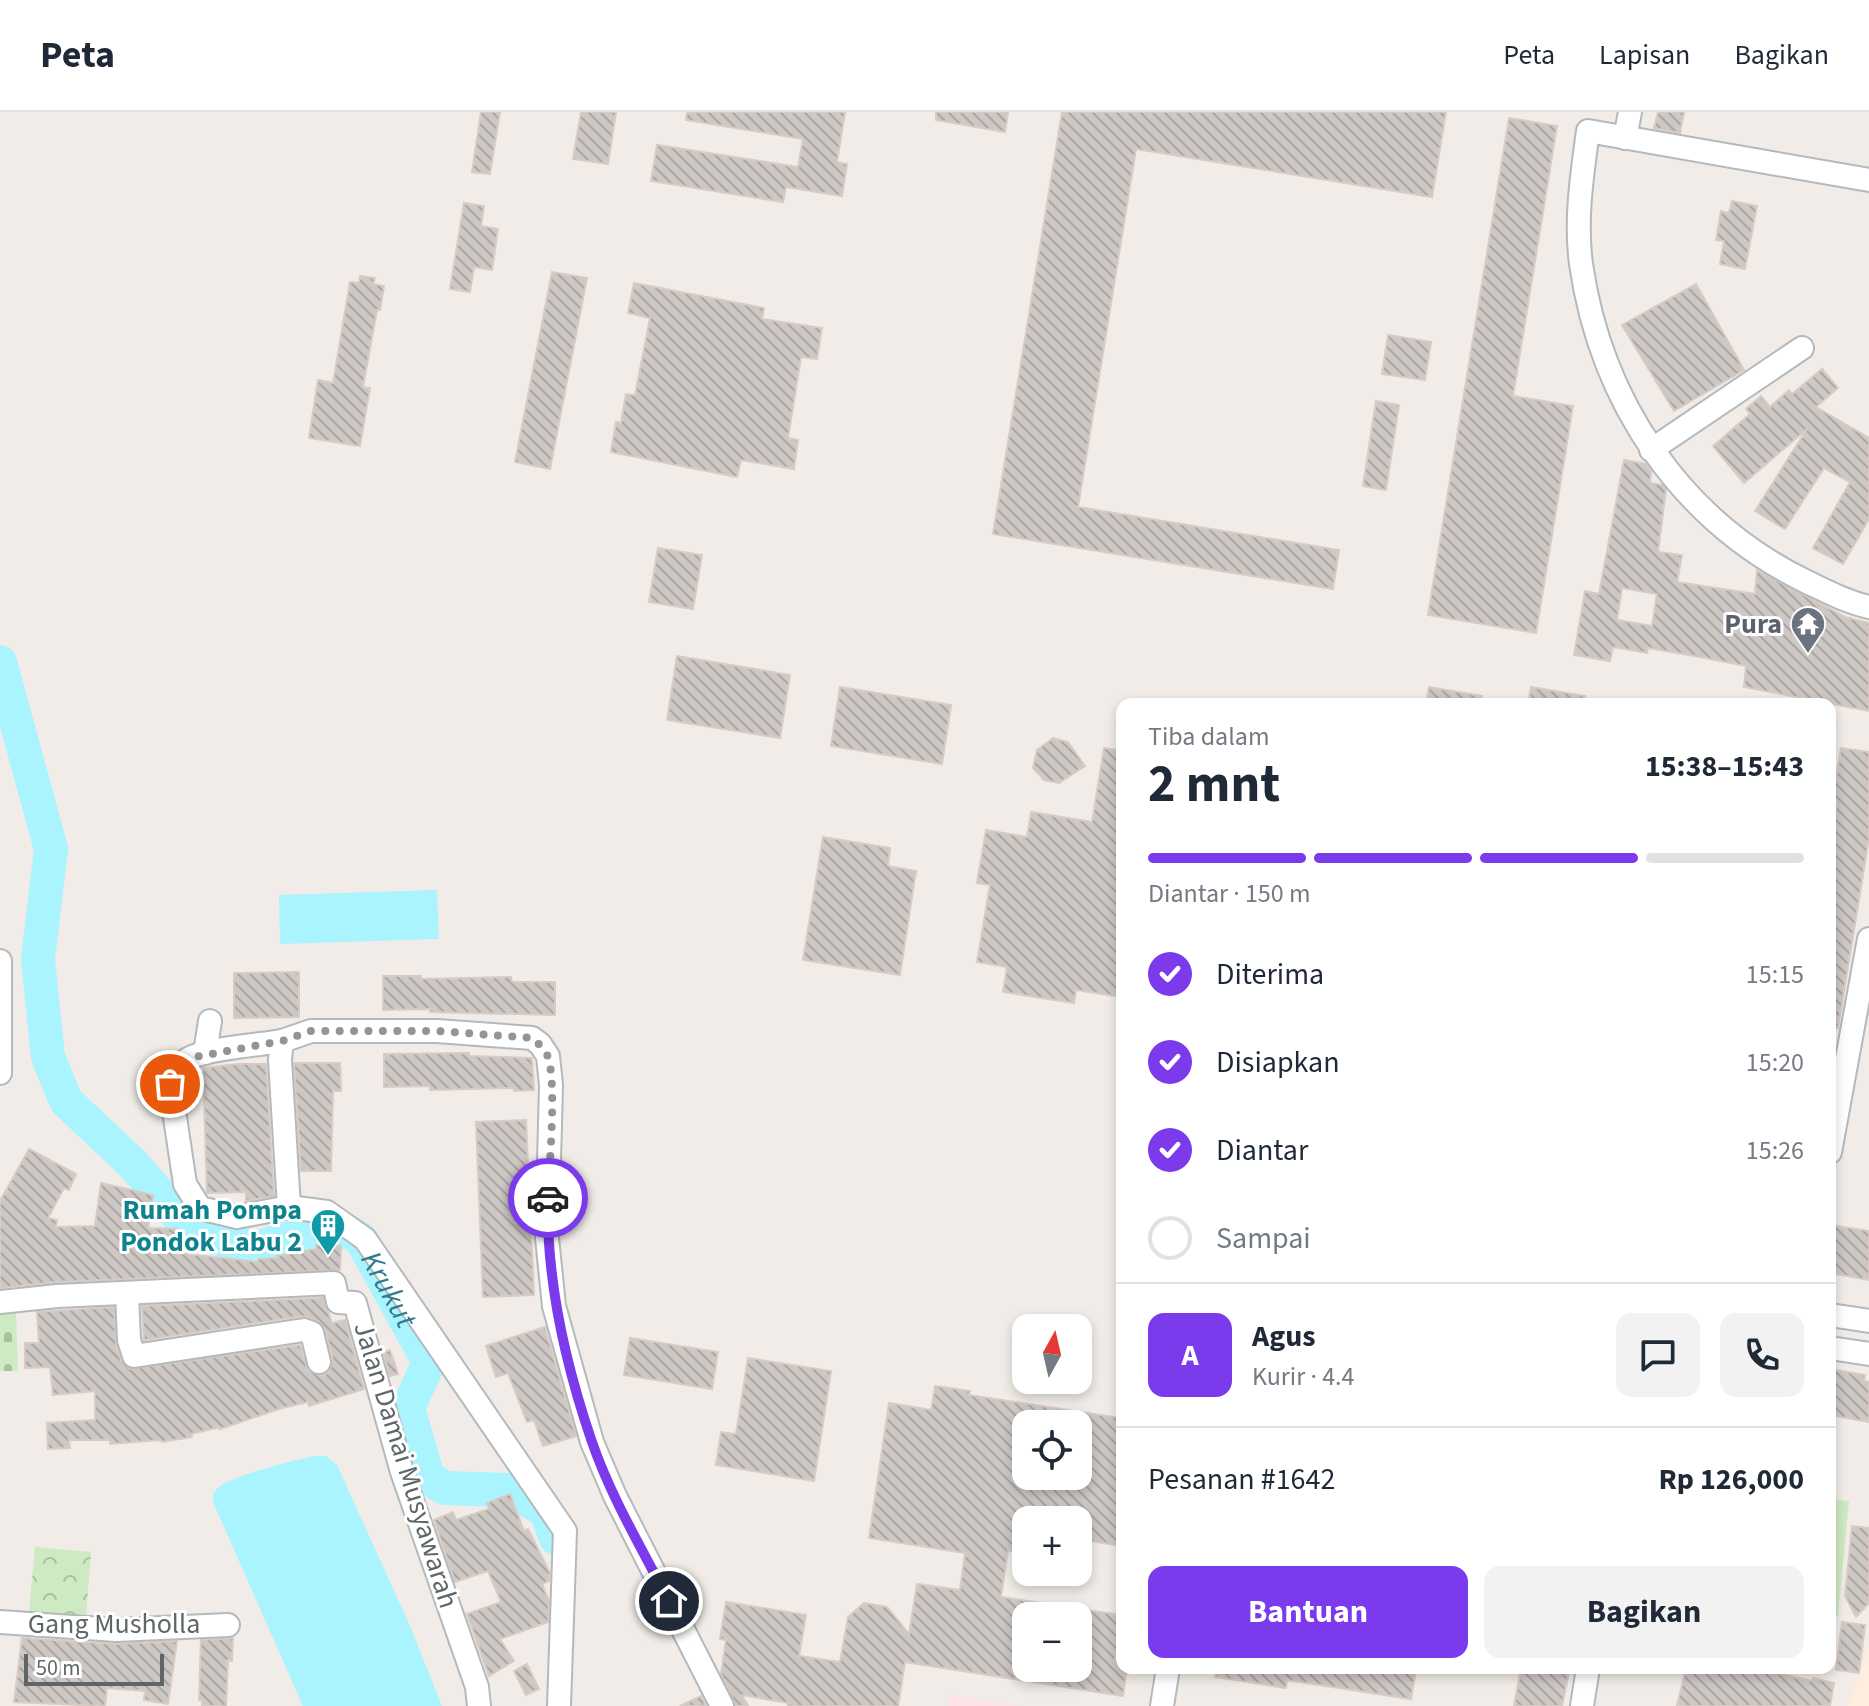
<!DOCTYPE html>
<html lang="id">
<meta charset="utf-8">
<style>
body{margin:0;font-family:"Source Sans 3",sans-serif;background:#f2f2f3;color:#1f2937;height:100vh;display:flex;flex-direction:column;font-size:30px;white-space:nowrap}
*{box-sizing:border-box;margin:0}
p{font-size:26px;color:#747a83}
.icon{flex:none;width:44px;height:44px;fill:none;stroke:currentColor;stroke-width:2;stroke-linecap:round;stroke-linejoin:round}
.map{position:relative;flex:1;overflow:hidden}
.drawer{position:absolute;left:1116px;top:586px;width:720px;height:976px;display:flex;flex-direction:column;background:#fff;border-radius:16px;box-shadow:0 4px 12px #0003}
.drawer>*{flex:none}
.needle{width:52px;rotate:8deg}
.controls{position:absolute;left:1012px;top:1202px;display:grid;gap:16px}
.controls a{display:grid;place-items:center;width:80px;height:80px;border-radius:16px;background:#fff;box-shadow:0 4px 12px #0003;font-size:40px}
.scale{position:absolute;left:24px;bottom:20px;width:140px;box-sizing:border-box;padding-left:8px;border:4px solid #5e6668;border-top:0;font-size:22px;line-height:28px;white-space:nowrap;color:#5e6668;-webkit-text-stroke:6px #fff;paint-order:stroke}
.pin{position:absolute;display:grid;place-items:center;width:68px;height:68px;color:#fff;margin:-34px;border:4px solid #fff;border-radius:50%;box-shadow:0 2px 8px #0007}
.courier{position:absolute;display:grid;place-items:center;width:80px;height:80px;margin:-40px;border:6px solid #7c3aed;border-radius:50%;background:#fff;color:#222;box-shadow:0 2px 10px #0007}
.headline em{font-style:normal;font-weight:700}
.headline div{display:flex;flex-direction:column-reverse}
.headline{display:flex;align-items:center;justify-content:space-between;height:136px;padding:0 32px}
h1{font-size:52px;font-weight:700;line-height:60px}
.bar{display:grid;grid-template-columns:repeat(4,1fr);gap:12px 8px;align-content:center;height:96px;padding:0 32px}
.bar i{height:10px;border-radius:6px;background:#e0e1e3}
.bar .on{background:#7c3aed}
.bar p{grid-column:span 4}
.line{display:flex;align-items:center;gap:20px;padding:0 32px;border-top:2px solid #e0e1e3}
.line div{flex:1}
.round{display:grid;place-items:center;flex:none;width:84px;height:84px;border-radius:16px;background:#f2f2f3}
ol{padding:0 32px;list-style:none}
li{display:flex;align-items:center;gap:24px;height:88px}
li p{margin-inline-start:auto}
li .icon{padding:8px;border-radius:50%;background:#7c3aed;color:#fff;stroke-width:4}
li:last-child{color:#747a83}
li i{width:44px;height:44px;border:4px solid #e0e1e3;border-radius:50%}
.button{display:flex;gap:16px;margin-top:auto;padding:16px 32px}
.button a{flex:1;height:92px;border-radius:16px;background:#7c3aed;color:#fff;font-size:32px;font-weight:700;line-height:92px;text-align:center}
.button a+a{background:#f2f2f3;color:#1f2937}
header{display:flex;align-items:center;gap:48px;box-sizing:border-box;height:112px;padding:0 40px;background:#fff;border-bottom:2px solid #e0e1e3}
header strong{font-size:38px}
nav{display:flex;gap:44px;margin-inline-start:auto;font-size:28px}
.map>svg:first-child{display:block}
.commercial{fill:#ffedde}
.medical{fill:#fee3e9}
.cemetery{fill:url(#cemetery-stones)}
.park{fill:url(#park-crowns)}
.garden{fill:#ceeac2}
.water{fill:#a9f4ff}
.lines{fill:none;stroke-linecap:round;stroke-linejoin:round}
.river{stroke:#a9f4ff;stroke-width:34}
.building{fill:url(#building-back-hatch);stroke:#d7cbc4;stroke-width:2;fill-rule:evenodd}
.minor-casing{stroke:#b4b9bc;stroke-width:26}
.minor{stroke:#fff;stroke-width:22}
.done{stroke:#919594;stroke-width:8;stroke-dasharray:0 14.4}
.route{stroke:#7c3aed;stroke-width:10}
.labels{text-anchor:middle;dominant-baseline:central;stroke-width:6;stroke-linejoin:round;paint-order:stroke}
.worship-label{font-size:28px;font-weight:bold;fill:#5b616d;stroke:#fff;text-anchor:end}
.culture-label{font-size:28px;font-weight:bold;fill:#0d838f;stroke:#fff;text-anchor:end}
.street-label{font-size:28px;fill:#5e6668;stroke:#fff}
.water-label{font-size:30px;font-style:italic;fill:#307a8c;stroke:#fff}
</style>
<header>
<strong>Peta</strong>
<nav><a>Peta</a><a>Lapisan</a><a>Bagikan</a></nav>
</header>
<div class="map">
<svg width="1869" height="1594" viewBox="0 0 1869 1594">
<defs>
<pattern id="cemetery-stones" width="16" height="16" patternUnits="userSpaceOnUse" patternTransform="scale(2)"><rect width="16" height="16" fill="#ceeac2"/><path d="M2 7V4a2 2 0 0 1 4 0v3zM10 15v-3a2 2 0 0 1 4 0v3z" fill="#aac1a1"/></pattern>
<pattern id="park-crowns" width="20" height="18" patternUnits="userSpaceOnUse" patternTransform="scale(2)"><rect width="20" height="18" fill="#ceeac2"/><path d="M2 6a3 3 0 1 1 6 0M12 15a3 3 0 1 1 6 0" fill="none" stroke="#aac1a1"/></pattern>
<pattern id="building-back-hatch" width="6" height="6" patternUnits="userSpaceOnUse" patternTransform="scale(2)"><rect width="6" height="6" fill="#cec8c5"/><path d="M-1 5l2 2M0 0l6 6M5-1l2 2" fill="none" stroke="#aaa6a4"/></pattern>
</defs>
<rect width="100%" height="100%" fill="#f1ece7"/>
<path class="commercial" d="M 1869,1534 L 1869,1594 L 1847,1594 Z"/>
<path class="medical" d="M 950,1583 L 1019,1594 L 949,1594 Z"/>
<path class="cemetery" d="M 0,1199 L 16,1200 L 18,1259 L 0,1259 Z"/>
<path class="park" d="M 35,1435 L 91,1440 L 86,1505 L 29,1500 Z"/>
<path class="garden" d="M 1830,1387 L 1849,1389 L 1838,1504 L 1830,1503 Z"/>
<g class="water">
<path d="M 437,778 L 439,827 L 280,832 L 279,783 Z"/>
<path d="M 314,1344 L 326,1344 L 337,1353 L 410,1514 L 442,1594 L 303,1594 L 213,1390 C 213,1385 212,1382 216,1378 C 225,1365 296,1348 314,1344 Z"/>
</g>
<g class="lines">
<path class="river" id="s1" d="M 0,550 L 51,737 L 38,847 L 48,945 L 66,989 L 133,1052 L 193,1121 L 256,1136 L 315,1118 L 349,1120 L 361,1127 L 429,1250 L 408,1296 L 428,1366 L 445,1376 L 510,1378 L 546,1399 L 556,1426"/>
</g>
<g class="building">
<path d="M 481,0 L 500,0 L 490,62 L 472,60 Z"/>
<path d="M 581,0 L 616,0 L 608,52 L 573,47 Z"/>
<path d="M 687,0 L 845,0 L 837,50 L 847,52 L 842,84 L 786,75 L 783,90 L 651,69 L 657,33 L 798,55 L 803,27 L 686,8 Z"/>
<path d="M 936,0 L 1008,0 L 1005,20 L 936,8 Z"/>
<path d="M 1062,0 L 1446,0 L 1432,85 L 1136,37 L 1078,395 L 1339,438 L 1333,477 L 993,422 Z"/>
<path d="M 1658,0 L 1684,0 L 1680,21 L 1654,16 Z"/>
<path d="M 1509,6 L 1557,14 L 1513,284 L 1573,294 L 1536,521 L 1428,503 Z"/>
<path d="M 1732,89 L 1757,94 L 1745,157 L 1720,152 L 1724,129 L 1716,128 L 1721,99 L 1729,101 Z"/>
<path d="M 464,91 L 484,94 L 481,114 L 498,117 L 492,158 L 474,155 L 470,180 L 450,177 Z"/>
<path d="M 552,160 L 587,166 L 550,357 L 515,350 Z"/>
<path d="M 360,164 L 375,166 L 373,172 L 384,174 L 380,198 L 377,198 L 363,275 L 370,276 L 360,334 L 309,326 L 318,268 L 333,271 L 350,170 L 359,171 Z"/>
<path d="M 634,171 L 764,196 L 762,207 L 822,216 L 817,247 L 801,245 L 788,326 L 798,328 L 794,357 L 741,348 L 737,365 L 611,340 L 616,310 L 621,311 L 626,282 L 635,283 L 650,206 L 628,201 Z"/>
<path d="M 1696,172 L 1744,258 L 1674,299 L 1622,213 Z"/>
<path d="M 1388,223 L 1431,230 L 1425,268 L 1382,262 Z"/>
<path d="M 1822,257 L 1838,276 L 1816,295 L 1869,326 L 1869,407 L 1843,452 L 1813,436 L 1850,370 L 1824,356 L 1785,417 L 1755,399 L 1807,317 L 1744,371 L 1713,334 L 1750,302 L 1746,297 L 1761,284 L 1770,295 L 1789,278 L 1792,282 Z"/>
<path d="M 1376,289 L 1399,293 L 1386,378 L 1363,374 Z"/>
<path d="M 1624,348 L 1646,352 L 1651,359 L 1650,371 L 1663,373 L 1666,377 L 1658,440 L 1682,443 L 1677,470 L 1755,482 L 1757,458 L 1845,505 L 1869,511 L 1869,599 L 1744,575 L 1746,554 L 1695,544 L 1648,536 L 1647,541 L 1613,535 L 1610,549 L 1574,543 L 1585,479 L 1599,482 ZM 1622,476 L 1657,482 L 1652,514 L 1617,508 Z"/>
<path d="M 658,436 L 702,443 L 693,497 L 649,490 Z"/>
<path d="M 677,544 L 790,563 L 780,626 L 667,608 Z"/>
<path d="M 840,575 L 951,593 L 942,652 L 831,634 Z"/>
<path d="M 1429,575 L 1482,584 L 1481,592 L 1426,592 Z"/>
<path d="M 1531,575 L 1585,584 L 1584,592 L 1528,592 Z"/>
<path d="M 1053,626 L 1068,630 L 1085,654 L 1059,671 L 1044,668 L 1033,656 L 1037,638 Z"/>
<path d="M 1104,636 L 1122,639 L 1122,885 L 1076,878 L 1074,891 L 1003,880 L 1007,855 L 977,850 L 990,773 L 977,771 L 986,718 L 1027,725 L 1031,700 L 1092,710 Z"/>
<path d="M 1841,636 L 1869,640 L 1869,726 L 1838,916 L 1830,916 L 1830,729 L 1837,689 L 1832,688 Z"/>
<path d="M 823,725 L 890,736 L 888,754 L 916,759 L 900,863 L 803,848 Z"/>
<path d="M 299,860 L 299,905 L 234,906 L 234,861 Z"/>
<path d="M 383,864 L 421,864 L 421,867 L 511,865 L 512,870 L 555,870 L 555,903 L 430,900 L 430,897 L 383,898 Z"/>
<path d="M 469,941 L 469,944 L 532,946 L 534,978 L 514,979 L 514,976 L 430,978 L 430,974 L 384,975 L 384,942 Z"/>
<path d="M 294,951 L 340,951 L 341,979 L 333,979 L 331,1059 L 301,1059 Z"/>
<path d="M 239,952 L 266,952 L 274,1084 L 246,1089 L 246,1080 L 207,1081 L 203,956 Z"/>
<path d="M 526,1008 L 534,1183 L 483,1185 L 476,1010 Z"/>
<path d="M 29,1037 L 76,1062 L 69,1078 L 64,1076 L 48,1106 L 57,1108 L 56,1115 L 95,1114 L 101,1071 L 153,1083 L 148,1116 L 178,1117 L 177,1141 L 258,1150 L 258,1147 L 278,1146 L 277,1144 L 316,1137 L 316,1133 L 341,1134 L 340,1158 L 56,1170 L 0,1176 L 0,1089 Z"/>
<path d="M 1830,1113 L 1869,1119 L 1869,1168 L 1830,1161 Z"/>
<path d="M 323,1186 L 332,1211 L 345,1208 L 364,1277 L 309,1294 L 308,1290 L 282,1296 L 220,1317 L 220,1315 L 191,1322 L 192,1325 L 162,1330 L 161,1328 L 110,1332 L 110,1328 L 69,1328 L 70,1336 L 48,1337 L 47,1311 L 95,1308 L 95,1279 L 53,1283 L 50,1255 L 25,1256 L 25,1231 L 39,1231 L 37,1200 L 114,1195 L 116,1232 L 121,1249 L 130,1257 L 300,1233 L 308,1259 L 322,1264 L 329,1260 L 333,1248 L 325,1217 L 317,1208 L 302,1204 L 144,1228 L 142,1194 Z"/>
<path d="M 545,1215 L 576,1324 L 543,1334 L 534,1308 L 527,1310 L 508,1261 L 496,1265 L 486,1234 Z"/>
<path d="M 630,1226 L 718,1240 L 712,1277 L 624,1263 Z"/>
<path d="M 390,1238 L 398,1262 L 390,1264 L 383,1240 Z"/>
<path d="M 748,1246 L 831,1259 L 814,1369 L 716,1353 L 721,1320 L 736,1322 Z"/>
<path d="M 1830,1257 L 1865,1263 L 1864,1269 L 1869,1270 L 1869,1310 L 1830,1303 Z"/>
<path d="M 935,1274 L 970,1279 L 969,1283 L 1121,1306 L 1119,1321 L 1122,1322 L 1122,1434 L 1078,1427 L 1078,1408 L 1026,1408 L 1026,1441 L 1008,1439 L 1001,1485 L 1070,1495 L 1069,1504 L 1026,1504 L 1026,1556 L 1078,1556 L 1078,1497 L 1122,1503 L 1115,1549 L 1122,1550 L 1122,1556 L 1127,1556 L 1123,1584 L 905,1550 L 898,1594 L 788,1594 L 788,1591 L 742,1583 L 748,1594 L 736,1594 L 721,1562 L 726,1528 L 720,1527 L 726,1490 L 806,1503 L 799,1544 L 840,1550 L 848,1505 L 864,1491 L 887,1495 L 909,1522 L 917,1472 L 960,1478 L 965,1441 L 869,1426 L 889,1291 L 931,1298 ZM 1026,1312 L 1078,1312 L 1078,1364 L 1026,1364 Z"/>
<path d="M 510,1382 L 524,1419 L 528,1417 L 550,1461 L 549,1469 L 542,1472 L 549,1489 L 548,1510 L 500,1527 L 514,1549 L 489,1564 L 467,1502 L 501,1490 L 488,1459 L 455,1470 L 434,1408 L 453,1400 L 456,1408 L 489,1397 L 487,1391 Z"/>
<path d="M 1852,1414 L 1869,1416 L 1869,1491 L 1856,1505 L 1845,1484 Z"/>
<path d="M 1842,1510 L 1865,1513 L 1859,1561 L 1836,1558 Z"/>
<path d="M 22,1526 L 115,1532 L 177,1529 L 168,1592 L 144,1588 L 145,1579 L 107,1576 L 105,1594 L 14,1590 Z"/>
<path d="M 233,1526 L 232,1549 L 228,1548 L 226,1594 L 202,1594 L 202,1588 L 199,1588 L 201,1528 Z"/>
<path d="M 527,1552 L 539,1577 L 526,1583 L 514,1559 Z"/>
<path d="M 1216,1556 L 1408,1556 L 1416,1557 L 1411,1587 L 1287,1568 L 1286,1576 L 1215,1565 Z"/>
<path d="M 1521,1556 L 1570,1556 L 1562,1594 L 1514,1594 Z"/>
<path d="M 1686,1556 L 1752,1556 L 1812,1569 L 1813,1566 L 1834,1571 L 1830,1594 L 1677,1594 Z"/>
<path d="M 701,1584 L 706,1594 L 680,1594 Z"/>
</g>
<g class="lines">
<defs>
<g id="minor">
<path d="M 1625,26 L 1630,0"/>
<path d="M 1869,68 L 1588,19 C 1582,63 1575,108 1581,152 C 1601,290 1681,409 1807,470 C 1828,480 1847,490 1869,495"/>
<path d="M 1651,338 L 1802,236"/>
<path d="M 0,849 L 0,961"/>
<path d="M 282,929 C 259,933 207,936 188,947 C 178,953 174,961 170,972 L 185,1072 L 200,1096 L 237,1105 L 289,1095 L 327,1100 L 365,1127 L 565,1419 L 559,1594"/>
<path d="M 205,941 L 210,909"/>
<path d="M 1830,1040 L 1869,827"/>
<path d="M 289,1095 L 280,948 L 282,929 L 311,919 L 437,919 L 532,926 L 540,932 L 548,944 L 551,973 L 547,1126 L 554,1194 L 592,1330 L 615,1384 L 722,1594"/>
<path d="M 127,1182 L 129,1228 L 134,1244 L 304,1218 L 312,1221 L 319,1250"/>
<path d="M 0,1190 L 57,1184 L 334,1171 L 338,1190 L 355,1191 L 402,1360 L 477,1575 L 479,1594"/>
<path d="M 1830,1203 L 1869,1209"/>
<path d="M 1830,1236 L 1869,1242"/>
<path d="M 0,1510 L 116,1518 L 228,1513"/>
<path d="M 1162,1594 L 1168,1556"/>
<path d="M 1582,1594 L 1588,1556"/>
</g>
</defs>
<use href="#minor" class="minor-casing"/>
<use href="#minor" class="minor"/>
</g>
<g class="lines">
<path class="done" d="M 170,972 L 175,958 L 189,946 L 282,929 L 311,919 L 437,919 L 532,926 C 538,931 545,937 548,945 C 557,973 549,1053 548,1086"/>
<path class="route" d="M 548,1086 C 546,1169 565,1251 592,1330 C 611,1385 642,1437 669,1489"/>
</g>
<defs>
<symbol id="temple-pin" viewBox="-11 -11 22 30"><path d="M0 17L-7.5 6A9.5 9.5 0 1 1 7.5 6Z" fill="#6b7280" stroke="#fff"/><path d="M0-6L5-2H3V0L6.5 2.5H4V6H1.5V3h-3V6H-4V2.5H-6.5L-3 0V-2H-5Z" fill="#fff"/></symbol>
<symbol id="building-pin" viewBox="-11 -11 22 30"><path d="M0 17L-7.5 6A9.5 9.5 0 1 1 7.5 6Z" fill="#0f9aa8" stroke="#fff"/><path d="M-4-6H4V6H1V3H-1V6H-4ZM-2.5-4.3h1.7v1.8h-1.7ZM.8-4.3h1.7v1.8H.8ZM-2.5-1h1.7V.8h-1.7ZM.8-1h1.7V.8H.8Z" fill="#fff"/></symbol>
</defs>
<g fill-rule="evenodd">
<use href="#temple-pin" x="1788" y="492" width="40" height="54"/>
<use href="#building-pin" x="308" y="1094" width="40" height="54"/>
</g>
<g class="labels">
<g class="worship-label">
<text x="1782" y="512">Pura</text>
</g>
<g class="culture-label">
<text x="302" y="1098">Rumah Pompa<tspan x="302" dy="32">Pondok Labu 2</tspan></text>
</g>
<g class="street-label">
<text transform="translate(406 1353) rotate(73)">Jalan Damai Musyawarah</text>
<text x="114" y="1512">Gang Musholla</text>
</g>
<g class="water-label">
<text stroke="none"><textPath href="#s1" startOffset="866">Krukut</textPath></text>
</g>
</g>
</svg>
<div class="controls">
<a><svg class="needle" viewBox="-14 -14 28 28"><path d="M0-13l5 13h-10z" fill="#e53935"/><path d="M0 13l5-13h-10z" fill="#747a83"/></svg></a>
<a><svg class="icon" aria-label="locate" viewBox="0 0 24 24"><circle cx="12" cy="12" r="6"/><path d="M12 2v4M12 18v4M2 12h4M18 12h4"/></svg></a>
<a>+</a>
<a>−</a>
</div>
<div class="scale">50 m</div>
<div class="pin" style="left:170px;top:972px;background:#ea580c"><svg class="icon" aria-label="bag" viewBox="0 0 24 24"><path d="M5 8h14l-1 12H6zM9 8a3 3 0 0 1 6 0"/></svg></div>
<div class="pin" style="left:669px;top:1489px;background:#1f2937"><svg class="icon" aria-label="home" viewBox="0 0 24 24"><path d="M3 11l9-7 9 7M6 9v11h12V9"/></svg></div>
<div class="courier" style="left:548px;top:1086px"><svg class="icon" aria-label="car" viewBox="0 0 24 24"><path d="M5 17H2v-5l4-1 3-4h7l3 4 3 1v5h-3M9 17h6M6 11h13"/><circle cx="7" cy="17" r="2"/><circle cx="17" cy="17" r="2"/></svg></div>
<section class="drawer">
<div class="headline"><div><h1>2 mnt</h1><p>Tiba dalam</p></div><em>15:38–15:43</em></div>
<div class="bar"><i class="on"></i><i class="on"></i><i class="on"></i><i></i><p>Diantar · 150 m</p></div>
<ol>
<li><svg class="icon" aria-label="check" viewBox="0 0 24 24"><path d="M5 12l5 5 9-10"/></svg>Diterima<p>15:15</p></li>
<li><svg class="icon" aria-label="check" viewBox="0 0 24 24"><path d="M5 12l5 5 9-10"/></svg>Disiapkan<p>15:20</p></li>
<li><svg class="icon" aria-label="check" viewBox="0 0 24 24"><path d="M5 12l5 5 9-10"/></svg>Diantar<p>15:26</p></li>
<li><i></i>Sampai</li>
</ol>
<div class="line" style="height:144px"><b class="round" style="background:#7c3aed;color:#fff">A</b><div><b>Agus</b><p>Kurir · 4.4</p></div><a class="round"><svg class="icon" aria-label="chat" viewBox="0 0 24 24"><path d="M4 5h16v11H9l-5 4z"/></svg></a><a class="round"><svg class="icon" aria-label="phone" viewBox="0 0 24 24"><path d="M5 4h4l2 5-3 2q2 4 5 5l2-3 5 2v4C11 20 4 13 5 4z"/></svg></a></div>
<div class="line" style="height:104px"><div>Pesanan #1642</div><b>Rp 126,000</b></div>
<div class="button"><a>Bantuan</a><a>Bagikan</a></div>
</section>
</div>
